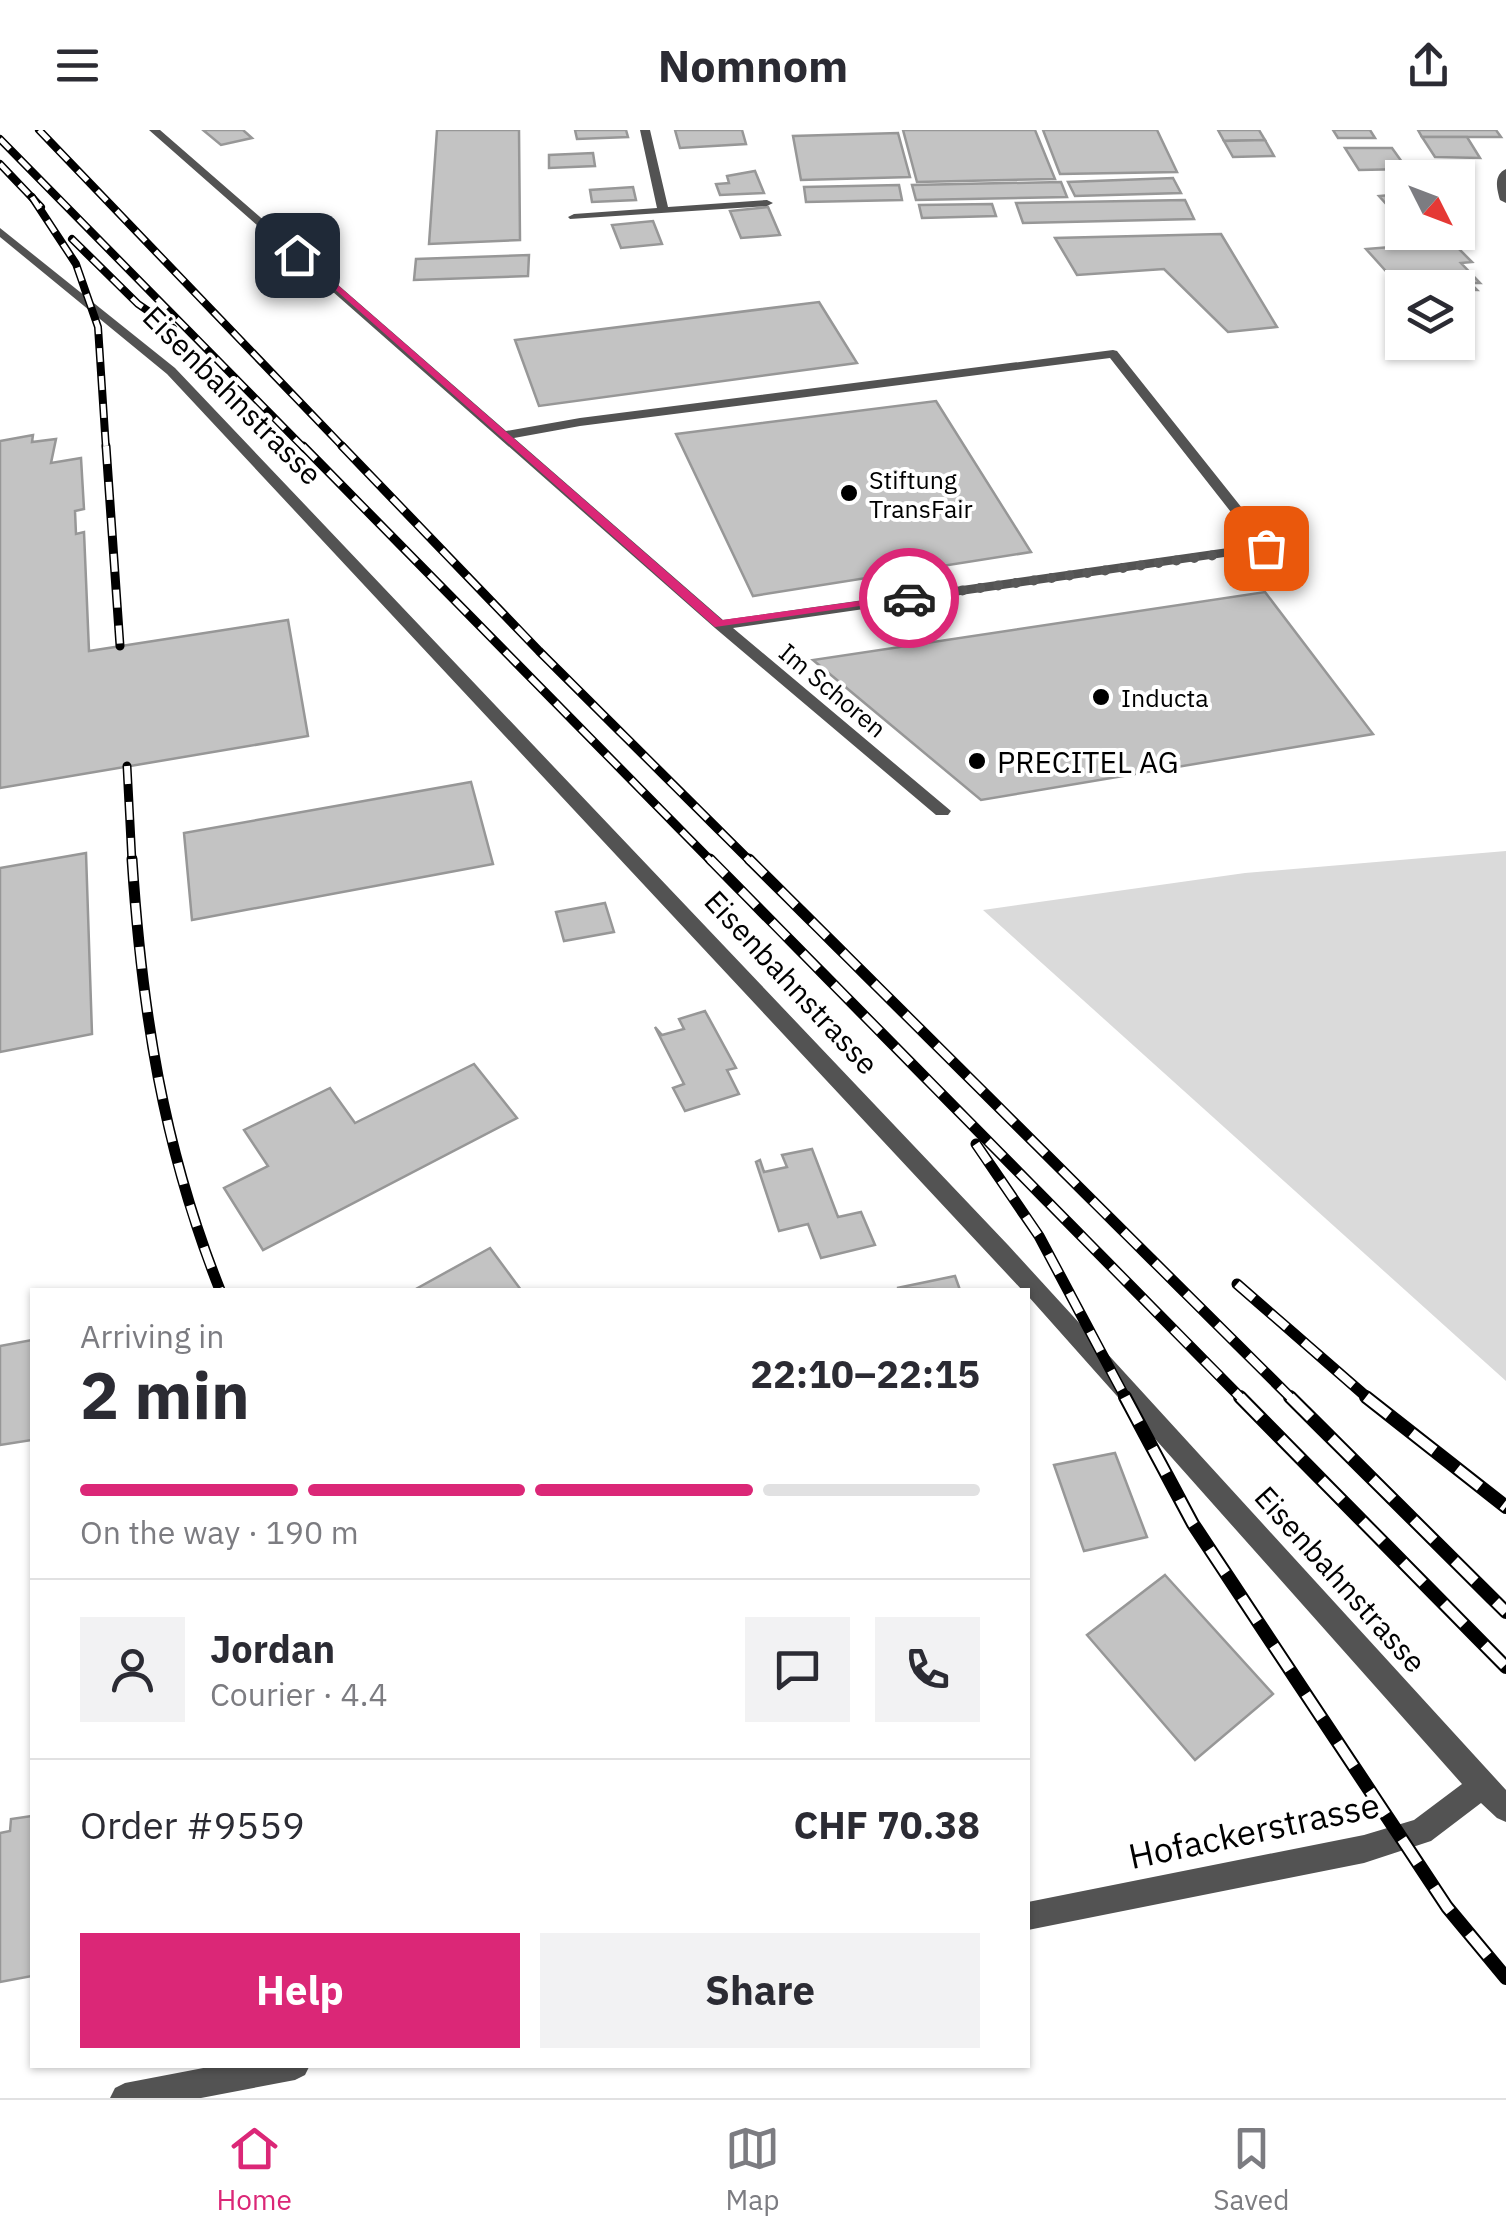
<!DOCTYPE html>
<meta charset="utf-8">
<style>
body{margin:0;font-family:"IBM Plex Sans",sans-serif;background:#f2f2f3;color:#2b2b33;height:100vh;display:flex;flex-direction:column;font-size:38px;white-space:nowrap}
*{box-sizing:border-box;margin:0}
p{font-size:32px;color:#7c7c81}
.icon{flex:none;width:55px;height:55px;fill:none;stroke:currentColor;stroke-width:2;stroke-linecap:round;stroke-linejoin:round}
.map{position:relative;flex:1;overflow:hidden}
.drawer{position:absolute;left:30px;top:1158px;width:1000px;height:780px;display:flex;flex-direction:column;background:#fff;border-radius:0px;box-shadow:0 2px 8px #0004}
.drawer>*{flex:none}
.needle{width:65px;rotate:132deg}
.fabs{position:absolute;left:1385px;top:30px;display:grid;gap:20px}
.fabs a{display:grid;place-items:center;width:90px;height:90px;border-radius:0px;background:#fff;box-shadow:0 2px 8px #0004;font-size:50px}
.pin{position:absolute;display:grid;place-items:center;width:85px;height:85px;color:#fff;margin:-42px;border-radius:20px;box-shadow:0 5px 15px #0006}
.courier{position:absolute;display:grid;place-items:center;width:100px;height:100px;margin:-50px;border:8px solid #db2777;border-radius:50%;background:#fff;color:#222;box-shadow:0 2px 12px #0007}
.summary em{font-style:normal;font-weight:700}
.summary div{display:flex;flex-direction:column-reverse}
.summary{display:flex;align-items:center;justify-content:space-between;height:170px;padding:0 50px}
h1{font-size:65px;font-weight:700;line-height:75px}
.bar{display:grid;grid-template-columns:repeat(4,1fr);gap:15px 10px;align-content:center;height:120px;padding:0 50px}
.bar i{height:12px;border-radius:8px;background:#e1e1e2}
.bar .on{background:#db2777}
.bar p{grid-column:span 4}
.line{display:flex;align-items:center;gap:25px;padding:0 50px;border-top:2px solid #e1e1e2}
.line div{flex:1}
.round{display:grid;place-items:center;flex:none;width:105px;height:105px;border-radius:0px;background:#f2f2f3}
.action{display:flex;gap:20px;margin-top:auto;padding:20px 50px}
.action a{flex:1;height:115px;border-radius:0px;background:#db2777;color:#fff;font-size:40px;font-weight:700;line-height:115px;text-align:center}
.action a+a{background:#f2f2f3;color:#2b2b33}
header{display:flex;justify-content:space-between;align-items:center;height:130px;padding:0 50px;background:#fff;font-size:45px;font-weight:700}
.menu{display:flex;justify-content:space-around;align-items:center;height:140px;border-top:2px solid #e1e1e2;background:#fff;font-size:28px;color:#7c7c81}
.menu a{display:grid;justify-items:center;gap:5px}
.menu .on{color:#db2777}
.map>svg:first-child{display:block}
.green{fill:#dadada}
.building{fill:#c3c3c3;stroke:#979797;stroke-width:2.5}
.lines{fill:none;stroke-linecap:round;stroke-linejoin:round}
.service{fill:#535353;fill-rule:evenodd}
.minor{fill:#535353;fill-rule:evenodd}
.rail-far3-casing{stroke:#000;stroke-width:8}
.rail-far2-casing{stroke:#000;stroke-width:9}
.rail-far1-casing{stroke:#000;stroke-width:11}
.rail-casing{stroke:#000;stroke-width:14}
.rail-far3{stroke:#fff;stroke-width:5;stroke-dasharray:14;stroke-linecap:butt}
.rail-far2{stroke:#fff;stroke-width:6;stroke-dasharray:18;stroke-linecap:butt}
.rail-far1{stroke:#fff;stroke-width:8;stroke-dasharray:22;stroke-linecap:butt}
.rail{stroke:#fff;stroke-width:10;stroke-dasharray:29;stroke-linecap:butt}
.route{fill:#db2777}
.done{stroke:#595959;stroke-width:10;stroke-dasharray:0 18}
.poi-dot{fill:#000;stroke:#fff;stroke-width:4}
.labels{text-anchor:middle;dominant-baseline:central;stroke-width:8;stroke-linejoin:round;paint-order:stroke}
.far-poi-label{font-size:25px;fill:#000;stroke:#fff;text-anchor:start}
.far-street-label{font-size:25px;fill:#000;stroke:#fff}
.street-label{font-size:30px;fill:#000;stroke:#fff}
.poi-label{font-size:30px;fill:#000;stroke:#fff;text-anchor:start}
.near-street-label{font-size:35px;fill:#000;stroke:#fff}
</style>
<header><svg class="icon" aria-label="menu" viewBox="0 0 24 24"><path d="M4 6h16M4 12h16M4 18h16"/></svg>Nomnom<svg class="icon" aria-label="share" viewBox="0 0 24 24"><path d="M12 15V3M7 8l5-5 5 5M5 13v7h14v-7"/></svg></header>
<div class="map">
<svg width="1506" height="1968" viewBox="0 0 1506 1968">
<rect width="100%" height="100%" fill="#fff"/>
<path class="green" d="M 1506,721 L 1506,1251 L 983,780 L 1245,743 Z"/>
<g class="building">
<path d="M 203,0 L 243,0 L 252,8 L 221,15 Z"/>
<path d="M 437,0 L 519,0 L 520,110 L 429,114 Z"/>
<path d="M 575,0 L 626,0 L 628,7 L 577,9 Z"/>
<path d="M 675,0 L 742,0 L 746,14 L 680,18 Z"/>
<path d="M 903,0 L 1035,0 L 1055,49 L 917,52 Z"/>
<path d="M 1043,0 L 1157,0 L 1177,42 L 1060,44 Z"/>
<path d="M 1218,0 L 1259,0 L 1265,10 L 1224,11 Z"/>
<path d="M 1333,0 L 1370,0 L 1375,8 L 1338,8 Z"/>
<path d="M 1418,0 L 1496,0 L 1501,7 L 1422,7 Z"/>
<path d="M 898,3 L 910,47 L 801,50 L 793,6 Z"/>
<path d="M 1422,7 L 1467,7 L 1480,28 L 1435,27 Z"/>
<path d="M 1265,10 L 1274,26 L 1233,27 L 1224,11 Z"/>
<path d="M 1345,18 L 1392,18 L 1407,39 L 1359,40 Z"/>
<path d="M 593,23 L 595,36 L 549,38 L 549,25 Z"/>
<path d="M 755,41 L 764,63 L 720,65 L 716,54 L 729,53 L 727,46 Z"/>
<path d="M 1173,48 L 1181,63 L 1075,66 L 1068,52 Z"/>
<path d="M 1061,52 L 1067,67 L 916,70 L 912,55 Z"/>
<path d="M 899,55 L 902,70 L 806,72 L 804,57 Z"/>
<path d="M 633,57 L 636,70 L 592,72 L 590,60 Z"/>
<path d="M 1402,64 L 1402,84 L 1396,85 L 1379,66 Z"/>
<path d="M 1185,70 L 1194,89 L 1023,93 L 1016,73 Z"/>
<path d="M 992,74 L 996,86 L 922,88 L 919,75 Z"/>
<path d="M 768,77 L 780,105 L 741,108 L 730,81 Z"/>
<path d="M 653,91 L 662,114 L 621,118 L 612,95 Z"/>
<path d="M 1221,104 L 1277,197 L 1228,202 L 1164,139 L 1077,145 L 1055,108 Z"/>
<path d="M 1452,112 L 1472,132 L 1461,133 L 1480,153 L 1470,153 L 1477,160 L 1402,159 L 1366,119 Z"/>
<path d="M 529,125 L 528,146 L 414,150 L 416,129 Z"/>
<path d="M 819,172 L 857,233 L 539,276 L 515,210 Z"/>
<path d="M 936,271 L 1031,422 L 753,466 L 676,304 Z"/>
<path d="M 33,305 L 32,312 L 56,309 L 51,333 L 81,328 L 84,379 L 75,381 L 76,404 L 84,402 L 89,521 L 288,490 L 308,606 L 0,658 L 0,311 Z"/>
<path d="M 1265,462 L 1373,604 L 981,670 L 813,530 Z"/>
<path d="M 471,652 L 493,734 L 192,790 L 184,703 Z"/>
<path d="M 86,723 L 92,904 L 0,922 L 0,738 Z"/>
<path d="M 605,773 L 614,802 L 564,811 L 556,782 Z"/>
<path d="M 705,881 L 736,938 L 727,940 L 739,964 L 685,981 L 673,958 L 684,954 L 655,897 L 662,905 L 684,899 L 679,889 Z"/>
<path d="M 474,934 L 517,988 L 263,1120 L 224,1058 L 268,1036 L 244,1000 L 330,958 L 355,993 Z"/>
<path d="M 812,1019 L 838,1087 L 861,1082 L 875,1115 L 821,1128 L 808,1094 L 779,1101 L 756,1032 L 760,1030 L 764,1042 L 787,1037 L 782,1025 Z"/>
<path d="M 490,1118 L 521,1160 L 414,1160 Z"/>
<path d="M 955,1146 L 960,1160 L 897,1158 Z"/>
<path d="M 32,1210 L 32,1310 L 0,1315 L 0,1216 Z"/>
<path d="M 1115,1323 L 1147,1407 L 1084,1421 L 1054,1335 Z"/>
<path d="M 1165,1445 L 1273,1564 L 1195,1630 L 1087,1505 Z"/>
<path d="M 32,1686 L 32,1846 L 0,1852 L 0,1703 L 10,1701 L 11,1689 Z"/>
</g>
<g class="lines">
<path class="service" d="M 149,0 L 160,0 L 506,301 L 580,288 L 1113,220 L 1117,221 L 1273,417 L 1266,421 L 733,498 L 951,681 L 948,685 L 936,685 L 715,498 ZM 1110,228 L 1256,414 L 723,490 L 514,308 L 580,296 Z"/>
<g class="minor">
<path d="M 640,0 L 650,0 L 668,77 L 767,70 L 773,73 L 767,76 L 570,89 L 568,87 L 574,84 L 657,78 Z"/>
<path d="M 1506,39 L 1506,73 L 1500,70 C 1497,59 1493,45 1506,39 Z"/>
<path d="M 0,98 L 175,238 L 1008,1115 L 1506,1660 L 1506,1692 L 1497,1688 L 1481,1673 L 1431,1711 L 1364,1733 L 1028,1800 L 1028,1772 L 1364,1705 L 1414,1690 L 1462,1654 L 1028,1166 L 1028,1160 L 1022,1160 L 167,244 L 0,107 Z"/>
<path d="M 219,1935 L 310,1935 L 305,1945 L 295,1950 L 201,1968 L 110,1968 L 115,1958 L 125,1953 Z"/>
</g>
<defs>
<g id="rail-far3">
<path d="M 39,0 L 345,319"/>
<path d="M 0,9 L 305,319"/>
<path d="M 0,34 L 41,77"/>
<path d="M 32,67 L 76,134 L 98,197 L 106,319"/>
<path d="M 72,109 L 138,174 L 173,198"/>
</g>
<g id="rail-far2">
<path d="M 106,316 L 120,516"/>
<path d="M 303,316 L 712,732"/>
<path d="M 342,316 L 539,521 L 751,732"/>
<path d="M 127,636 L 132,732"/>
</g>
<g id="rail-far1">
<path d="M 132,729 C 142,882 163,1017 220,1160"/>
<path d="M 710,729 L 1242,1269"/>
<path d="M 749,729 L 1292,1269"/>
<path d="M 976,1014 L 1039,1106 L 1126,1269"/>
<path d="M 1237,1154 L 1369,1269"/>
</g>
<g id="rail">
<path d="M 1125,1267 L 1193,1394 L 1447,1777 L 1506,1848"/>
<path d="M 1240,1267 L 1506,1537"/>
<path d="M 1290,1267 L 1506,1482"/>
<path d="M 1366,1267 L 1506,1377"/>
</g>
</defs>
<use href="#rail-far3" class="rail-far3-casing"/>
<use href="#rail-far2" class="rail-far2-casing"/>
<use href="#rail-far1" class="rail-far1-casing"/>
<use href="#rail" class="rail-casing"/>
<use href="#rail-far3" class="rail-far3"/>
<use href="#rail-far2" class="rail-far2"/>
<use href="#rail-far1" class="rail-far1"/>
<use href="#rail" class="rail"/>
</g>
<path class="route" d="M 294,123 L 301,123 L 722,490 L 909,464 L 915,468 L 715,497 Z"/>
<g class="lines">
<path class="done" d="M 909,468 L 1266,418"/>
</g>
<g class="poi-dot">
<circle cx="849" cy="363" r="10"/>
<circle cx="1101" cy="567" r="10"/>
<circle cx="977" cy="631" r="10"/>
</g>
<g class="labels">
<g class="far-poi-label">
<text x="869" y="349">Stiftung<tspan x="869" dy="29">TransFair</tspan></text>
<text x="1121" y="567">Inducta</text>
</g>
<g class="far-street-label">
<text transform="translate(833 560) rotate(40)">Im Schoren</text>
</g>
<g class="street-label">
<text transform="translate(233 265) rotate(45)">Eisenbahnstrasse</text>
<text transform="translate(792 852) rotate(47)">Eisenbahnstrasse</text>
<text transform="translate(1341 1449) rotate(48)">Eisenbahnstrasse</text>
</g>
<g class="poi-label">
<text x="997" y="631">PRECITEL AG</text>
</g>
<g class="near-street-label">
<text transform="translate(1254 1700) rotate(-12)">Hofackerstrasse</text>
</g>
</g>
</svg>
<div class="fabs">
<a><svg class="needle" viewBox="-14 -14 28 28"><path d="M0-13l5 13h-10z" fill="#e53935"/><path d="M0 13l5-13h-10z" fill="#7c7c81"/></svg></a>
<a><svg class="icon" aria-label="layers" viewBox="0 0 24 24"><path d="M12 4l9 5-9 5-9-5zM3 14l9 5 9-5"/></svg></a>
</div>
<div class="pin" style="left:1266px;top:418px;background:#ea580c"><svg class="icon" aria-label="bag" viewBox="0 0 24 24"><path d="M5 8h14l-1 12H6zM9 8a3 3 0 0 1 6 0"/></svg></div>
<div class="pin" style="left:297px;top:125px;background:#1f2937"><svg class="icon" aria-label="home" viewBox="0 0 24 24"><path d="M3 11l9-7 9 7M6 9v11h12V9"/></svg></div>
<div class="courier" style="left:909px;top:468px"><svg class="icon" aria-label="car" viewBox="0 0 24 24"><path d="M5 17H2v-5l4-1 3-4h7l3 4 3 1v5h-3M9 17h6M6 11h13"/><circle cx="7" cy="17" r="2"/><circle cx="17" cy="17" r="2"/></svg></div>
<section class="drawer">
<div class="summary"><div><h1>2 min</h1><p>Arriving in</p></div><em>22:10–22:15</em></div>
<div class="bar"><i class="on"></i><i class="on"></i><i class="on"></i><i></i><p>On the way · 190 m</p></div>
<div class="line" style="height:180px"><a class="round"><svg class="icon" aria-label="person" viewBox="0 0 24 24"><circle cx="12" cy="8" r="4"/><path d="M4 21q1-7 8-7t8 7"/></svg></a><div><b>Jordan</b><p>Courier · 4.4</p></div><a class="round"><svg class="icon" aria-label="chat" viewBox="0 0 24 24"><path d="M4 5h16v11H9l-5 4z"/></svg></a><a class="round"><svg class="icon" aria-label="phone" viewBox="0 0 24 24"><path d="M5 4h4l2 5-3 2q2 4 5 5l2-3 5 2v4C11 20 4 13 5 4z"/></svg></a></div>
<div class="line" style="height:130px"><div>Order #9559</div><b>CHF 70.38</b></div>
<div class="action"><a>Help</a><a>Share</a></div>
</section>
</div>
<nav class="menu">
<a class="on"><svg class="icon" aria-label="home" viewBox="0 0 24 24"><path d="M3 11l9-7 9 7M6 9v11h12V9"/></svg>Home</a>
<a><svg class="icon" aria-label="map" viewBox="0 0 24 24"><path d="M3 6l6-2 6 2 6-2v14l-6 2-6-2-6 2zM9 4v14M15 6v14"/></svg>Map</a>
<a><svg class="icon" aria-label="saved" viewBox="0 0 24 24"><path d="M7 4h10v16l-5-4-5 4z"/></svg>Saved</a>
</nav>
